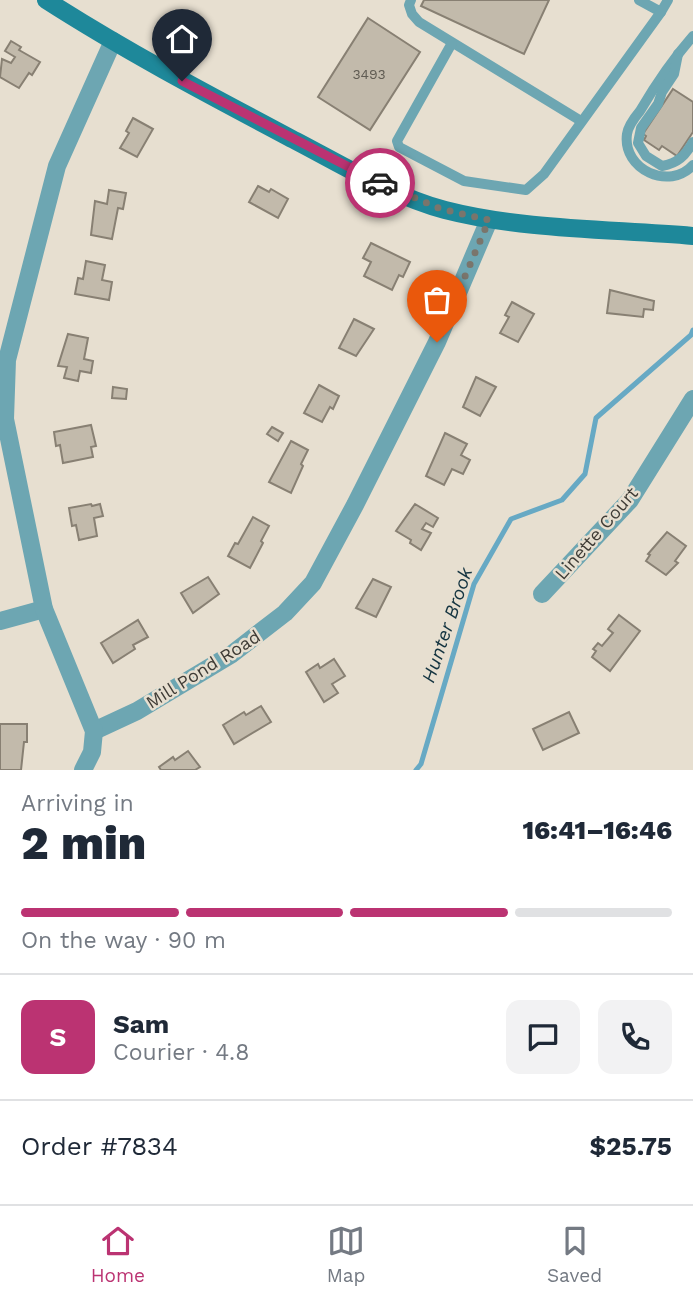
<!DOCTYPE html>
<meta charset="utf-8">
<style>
body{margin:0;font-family:"Work Sans",sans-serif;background:#f2f2f3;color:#1f2937;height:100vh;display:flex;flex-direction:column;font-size:26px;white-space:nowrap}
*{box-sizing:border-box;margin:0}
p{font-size:23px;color:#747a83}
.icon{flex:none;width:38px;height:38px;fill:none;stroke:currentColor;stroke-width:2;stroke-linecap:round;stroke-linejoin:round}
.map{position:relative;height:770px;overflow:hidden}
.drawer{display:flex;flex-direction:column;background:#fff;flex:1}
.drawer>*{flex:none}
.pin{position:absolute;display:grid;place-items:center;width:60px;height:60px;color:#fff;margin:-72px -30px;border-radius:50% 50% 50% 0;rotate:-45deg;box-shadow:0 0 7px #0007}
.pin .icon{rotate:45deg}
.courier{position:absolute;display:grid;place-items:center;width:70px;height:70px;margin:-35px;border:5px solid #bb3372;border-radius:50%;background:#fff;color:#222;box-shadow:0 2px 9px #0007}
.summary em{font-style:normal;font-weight:800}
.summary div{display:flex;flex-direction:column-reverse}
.summary{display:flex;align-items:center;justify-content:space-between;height:119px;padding:0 21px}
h1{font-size:46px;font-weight:800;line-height:52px}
.bar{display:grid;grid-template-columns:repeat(4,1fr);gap:10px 7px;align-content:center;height:84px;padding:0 21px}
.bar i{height:9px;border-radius:5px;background:#e0e1e3}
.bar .active{background:#bb3372}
.bar p{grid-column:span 4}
.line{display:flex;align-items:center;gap:18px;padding:0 21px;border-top:2px solid #e0e1e3}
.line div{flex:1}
.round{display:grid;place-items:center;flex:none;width:74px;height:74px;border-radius:14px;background:#f2f2f3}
.dock{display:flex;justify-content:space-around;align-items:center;height:98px;border-top:2px solid #e0e1e3;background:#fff;font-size:19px;color:#747a83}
.dock a{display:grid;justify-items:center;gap:4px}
.dock .active{color:#bb3372}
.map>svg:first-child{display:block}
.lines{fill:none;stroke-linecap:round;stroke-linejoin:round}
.stream{stroke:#67a9c4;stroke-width:5}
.building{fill:#c2baab;stroke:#888073;stroke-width:2}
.lane{stroke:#6da6b2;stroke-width:10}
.street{stroke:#6da6b2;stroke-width:18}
.secondary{stroke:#1e889a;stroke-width:18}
.done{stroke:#7a756c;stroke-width:7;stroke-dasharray:0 12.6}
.route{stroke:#bb3372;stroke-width:9}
.labels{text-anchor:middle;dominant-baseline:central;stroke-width:5;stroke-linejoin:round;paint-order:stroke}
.number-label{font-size:14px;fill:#605c53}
.street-label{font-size:18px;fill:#3f3c36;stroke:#e7dfd0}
.water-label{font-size:19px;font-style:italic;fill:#143440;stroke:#e7dfd0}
</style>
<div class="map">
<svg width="693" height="770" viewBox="0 0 693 770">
<rect width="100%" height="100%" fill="#e7dfd0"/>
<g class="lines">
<path class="stream" d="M 416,770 L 421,764 L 474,584 L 511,519 L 562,500 L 585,474 L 596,418 L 691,335 L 693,330"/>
</g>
<g class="building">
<path d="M 424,0 L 549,0 L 524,54 L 421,6 Z"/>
<path d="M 368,18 L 420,52 L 370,130 L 318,97 Z"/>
<path d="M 11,41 L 21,47 L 19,50 L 40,62 L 32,75 L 29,73 L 19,88 L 0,77 L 2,59 L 11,63 L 15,57 L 5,51 Z"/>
<path d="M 673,89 L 693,102 L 693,132 L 677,156 L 662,146 L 659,150 L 644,140 L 646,136 L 643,134 Z"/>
<path d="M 133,118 L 153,129 L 137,157 L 120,148 L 129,133 L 126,131 Z"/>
<path d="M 258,186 L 269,192 L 271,189 L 288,199 L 278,218 L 249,202 Z"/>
<path d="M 109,190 L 126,193 L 123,209 L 118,208 L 112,239 L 91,235 L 95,201 L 107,204 Z"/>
<path d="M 371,243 L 410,262 L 403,277 L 399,275 L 392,290 L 364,276 L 371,262 L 363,258 Z"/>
<path d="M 86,261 L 105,265 L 102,280 L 112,282 L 109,300 L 75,294 L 78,278 L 83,279 Z"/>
<path d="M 610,290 L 654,301 L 653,310 L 644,309 L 643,317 L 607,313 Z"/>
<path d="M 512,302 L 534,314 L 518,342 L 500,333 L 509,317 L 505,315 Z"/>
<path d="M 354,319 L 374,329 L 356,356 L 339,348 Z"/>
<path d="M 68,334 L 88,338 L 84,359 L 93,361 L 91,373 L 80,371 L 78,381 L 64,378 L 67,367 L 58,366 Z"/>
<path d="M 476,377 L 496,387 L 480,416 L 463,407 Z"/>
<path d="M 319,385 L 339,396 L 333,409 L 330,407 L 322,422 L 304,413 Z"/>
<path d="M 113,387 L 127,389 L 126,399 L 112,398 Z"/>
<path d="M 91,425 L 96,446 L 91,447 L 93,457 L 63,463 L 60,445 L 56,446 L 54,432 Z"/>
<path d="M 272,427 L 283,433 L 278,441 L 267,434 Z"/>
<path d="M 445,433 L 467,444 L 461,455 L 470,460 L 463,474 L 452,469 L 444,485 L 426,476 Z"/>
<path d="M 291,441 L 308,450 L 301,464 L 303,466 L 291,493 L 269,482 Z"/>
<path d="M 91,504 L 92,506 L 100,504 L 103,516 L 94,518 L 97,536 L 79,540 L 76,525 L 72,526 L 69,508 Z"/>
<path d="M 415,504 L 438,518 L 433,527 L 426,523 L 422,529 L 431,533 L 421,550 L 410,543 L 411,540 L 396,531 Z"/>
<path d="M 253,517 L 269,526 L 261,541 L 263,543 L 250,568 L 228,556 L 235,543 L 238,544 Z"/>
<path d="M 667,532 L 686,546 L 675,561 L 678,563 L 666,575 L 646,561 L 650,555 L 648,554 Z"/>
<path d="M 208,577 L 219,594 L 193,613 L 181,593 Z"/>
<path d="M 373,579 L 391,587 L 376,617 L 356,608 Z"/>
<path d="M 619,615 L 640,631 L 610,671 L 592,657 L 596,651 L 593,649 L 598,643 L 602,646 L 613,633 L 608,629 Z"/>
<path d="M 138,620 L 148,637 L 133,645 L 135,649 L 113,663 L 101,643 Z"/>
<path d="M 334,659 L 345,676 L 332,684 L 338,693 L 324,702 L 306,672 L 318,664 L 320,668 Z"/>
<path d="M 261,706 L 271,722 L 234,744 L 223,725 L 244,712 L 246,715 Z"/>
<path d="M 569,712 L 579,733 L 543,750 L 533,729 Z"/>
<path d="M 0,724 L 27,724 L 27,742 L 24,742 L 21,770 L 0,770 Z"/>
<path d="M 188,751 L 200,767 L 195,770 L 161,770 L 159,767 L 173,757 L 175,760 Z"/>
</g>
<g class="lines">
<g class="lane">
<path d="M 411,0 L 409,5 L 412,14 L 419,22 L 581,121"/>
<path d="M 639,0 L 661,12"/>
<path d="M 693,36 C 671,61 657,82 640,111 C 635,117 628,127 627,134 C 622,170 670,191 693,165"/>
<path d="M 452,43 L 397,141 L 399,147 L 464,181 L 526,190 L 544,174 L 661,12 L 668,0"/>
<path d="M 678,54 L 674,74 L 662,92 L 658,104 L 641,128 L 638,143 L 646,156 L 662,166 C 678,163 685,156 693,142"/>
</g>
<g class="street">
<path d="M 542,594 L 630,500 L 693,399"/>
<path d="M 0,621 L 44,609"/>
<path d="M 94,731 L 137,711 L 232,654 L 285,613 L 313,583 L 355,505 L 437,342 L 489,220"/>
<path d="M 83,770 L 92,752 L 94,731 L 44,609 L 5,419 L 7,360 L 57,166 L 113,41"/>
</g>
<path class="secondary" d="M 46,0 C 127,52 211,96 296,141 C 342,165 395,197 445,210 C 523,230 612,229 693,236"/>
</g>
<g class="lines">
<path class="done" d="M 380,183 L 441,209 L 489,220 L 437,342"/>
<path class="route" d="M 182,81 L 380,183"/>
</g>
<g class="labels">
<g class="number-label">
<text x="369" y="74">3493</text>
</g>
<g class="street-label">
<text transform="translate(596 533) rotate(-49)">Linette Court</text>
<text transform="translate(203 669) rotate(-32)">Mill Pond Road</text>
</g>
<g class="water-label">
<text transform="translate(447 625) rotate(-71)">Hunter Brook</text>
</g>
</g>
</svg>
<div class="pin" style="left:437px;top:342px;background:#ea580c"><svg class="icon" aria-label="bag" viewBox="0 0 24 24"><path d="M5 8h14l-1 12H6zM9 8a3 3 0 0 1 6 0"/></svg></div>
<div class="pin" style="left:182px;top:81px;background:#1f2937"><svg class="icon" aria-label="home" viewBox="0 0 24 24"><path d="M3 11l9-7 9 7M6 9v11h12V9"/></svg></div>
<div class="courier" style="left:380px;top:183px"><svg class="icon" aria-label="car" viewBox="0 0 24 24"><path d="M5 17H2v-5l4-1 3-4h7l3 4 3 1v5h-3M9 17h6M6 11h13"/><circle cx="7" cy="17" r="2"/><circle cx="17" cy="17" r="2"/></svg></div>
</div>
<section class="drawer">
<div class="summary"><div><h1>2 min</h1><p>Arriving in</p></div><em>16:41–16:46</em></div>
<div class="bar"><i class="active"></i><i class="active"></i><i class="active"></i><i></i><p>On the way · 90 m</p></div>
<div class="line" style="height:126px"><b class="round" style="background:#bb3372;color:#fff">S</b><div><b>Sam</b><p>Courier · 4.8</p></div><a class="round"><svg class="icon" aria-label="chat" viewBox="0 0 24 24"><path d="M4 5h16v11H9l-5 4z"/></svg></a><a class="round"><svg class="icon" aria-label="phone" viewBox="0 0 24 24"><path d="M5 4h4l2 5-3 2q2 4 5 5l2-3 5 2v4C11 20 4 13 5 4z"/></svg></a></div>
<div class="line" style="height:91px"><div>Order #7834</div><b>$25.75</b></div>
</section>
<nav class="dock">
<a class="active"><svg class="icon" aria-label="home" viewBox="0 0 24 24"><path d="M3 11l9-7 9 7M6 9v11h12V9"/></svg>Home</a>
<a><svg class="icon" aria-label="map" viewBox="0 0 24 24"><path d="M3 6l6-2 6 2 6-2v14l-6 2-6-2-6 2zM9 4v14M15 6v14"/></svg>Map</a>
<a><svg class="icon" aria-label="saved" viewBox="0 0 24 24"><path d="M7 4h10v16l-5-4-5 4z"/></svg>Saved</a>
</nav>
